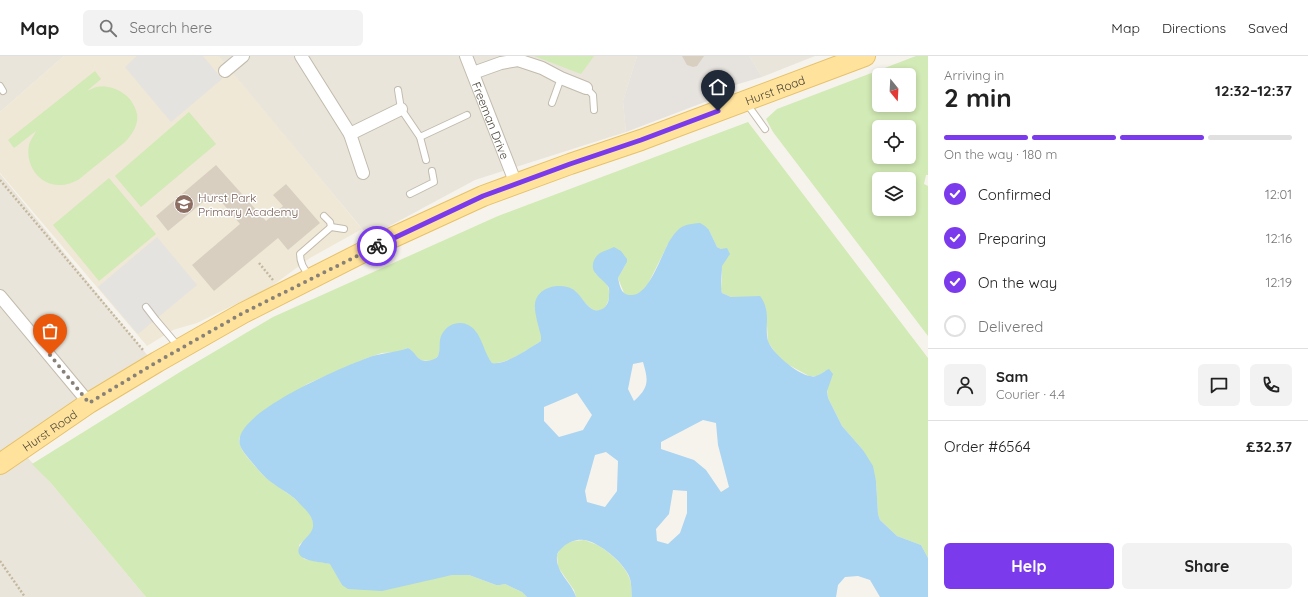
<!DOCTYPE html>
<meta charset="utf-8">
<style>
body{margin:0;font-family:Quicksand,sans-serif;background:#f2f2f2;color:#222;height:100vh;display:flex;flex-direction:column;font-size:15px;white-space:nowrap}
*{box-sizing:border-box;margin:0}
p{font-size:13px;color:#767676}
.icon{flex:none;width:22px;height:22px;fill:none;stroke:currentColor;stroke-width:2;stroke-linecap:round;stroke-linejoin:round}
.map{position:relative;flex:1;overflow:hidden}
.panel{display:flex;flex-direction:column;background:#fff;width:380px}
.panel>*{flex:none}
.needle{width:26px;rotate:162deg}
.buttons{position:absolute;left:872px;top:12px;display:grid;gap:8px}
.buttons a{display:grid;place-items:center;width:44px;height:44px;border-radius:6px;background:#fff;box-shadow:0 2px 6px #0003;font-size:20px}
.pin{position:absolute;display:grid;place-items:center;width:34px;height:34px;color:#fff;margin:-41px -17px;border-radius:50% 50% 50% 0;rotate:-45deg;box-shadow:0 0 4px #0007}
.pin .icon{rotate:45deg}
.courier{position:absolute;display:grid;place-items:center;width:40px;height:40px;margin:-20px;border:3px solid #7c3aed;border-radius:50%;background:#fff;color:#222;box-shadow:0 1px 5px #0007}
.headline em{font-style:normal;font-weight:700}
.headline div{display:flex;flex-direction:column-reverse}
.headline{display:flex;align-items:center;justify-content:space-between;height:68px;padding:0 16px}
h1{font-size:26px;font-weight:700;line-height:30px}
.bar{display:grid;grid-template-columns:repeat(4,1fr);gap:6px 4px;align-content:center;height:48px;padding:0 16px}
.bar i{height:5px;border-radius:3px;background:#e0e0e0}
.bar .current{background:#7c3aed}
.bar p{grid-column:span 4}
.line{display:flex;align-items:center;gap:10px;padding:0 16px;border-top:1px solid #e0e0e0}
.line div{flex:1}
.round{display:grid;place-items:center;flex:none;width:42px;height:42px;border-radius:6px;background:#f2f2f2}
ol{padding:0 16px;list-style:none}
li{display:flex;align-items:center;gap:12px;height:44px}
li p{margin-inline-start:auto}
li .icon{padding:4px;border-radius:50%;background:#7c3aed;color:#fff;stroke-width:4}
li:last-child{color:#767676}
li i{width:22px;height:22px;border:2px solid #e0e0e0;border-radius:50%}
.action{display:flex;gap:8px;margin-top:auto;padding:8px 16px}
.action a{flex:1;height:46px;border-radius:6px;background:#7c3aed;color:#fff;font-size:16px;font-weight:700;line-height:46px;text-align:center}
.action a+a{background:#f2f2f2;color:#222}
header{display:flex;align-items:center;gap:24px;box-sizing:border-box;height:56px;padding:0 20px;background:#fff;border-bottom:1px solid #e0e0e0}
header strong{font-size:19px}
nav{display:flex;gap:22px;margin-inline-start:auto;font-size:14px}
.search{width:280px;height:36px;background:#f2f2f2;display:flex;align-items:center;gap:10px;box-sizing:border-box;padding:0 14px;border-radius:6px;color:#767676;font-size:15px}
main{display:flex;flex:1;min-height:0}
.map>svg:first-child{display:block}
.residential{fill:#eae5da}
.industrial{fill:#e6e2dd}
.education{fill:#efe8d6}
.green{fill:#d2eab5;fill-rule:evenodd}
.parking{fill:#e5e3e0}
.water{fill:#a9d4f2;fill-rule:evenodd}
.building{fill:#d8cfc1}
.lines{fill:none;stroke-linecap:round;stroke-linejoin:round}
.lane-casing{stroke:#c2bbae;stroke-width:8}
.street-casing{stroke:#c2bbae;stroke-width:14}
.primary-casing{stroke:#e6c16a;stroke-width:22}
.path{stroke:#c4b79f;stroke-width:2.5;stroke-dasharray:2 2;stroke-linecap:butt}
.lane{stroke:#fff;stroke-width:6}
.street{stroke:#fff;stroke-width:12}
.primary{stroke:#ffe39c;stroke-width:20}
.done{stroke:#878178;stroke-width:4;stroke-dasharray:0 7.2}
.route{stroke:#7c3aed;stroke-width:5}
.labels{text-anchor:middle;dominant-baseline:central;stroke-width:3;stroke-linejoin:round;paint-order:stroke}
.street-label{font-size:12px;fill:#4b4439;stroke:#fff}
.education-label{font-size:12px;fill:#785e54;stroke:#fff;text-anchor:start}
</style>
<header>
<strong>Map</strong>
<div class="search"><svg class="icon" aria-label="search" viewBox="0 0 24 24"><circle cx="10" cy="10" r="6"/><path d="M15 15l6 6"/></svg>Search here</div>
<nav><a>Map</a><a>Directions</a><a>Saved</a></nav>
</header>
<main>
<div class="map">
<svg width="928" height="541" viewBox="0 0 928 541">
<rect width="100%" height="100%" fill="#f6f3ec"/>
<g class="residential">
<path d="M 0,0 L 64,0 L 0,56 Z"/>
<path d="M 218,0 L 637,0 L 623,45 L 626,76 L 475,124 L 369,181 Z"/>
<path d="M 749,0 L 815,0 L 762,21 Z"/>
<path d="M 0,118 L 148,300 L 14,387 L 50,426 L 146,541 L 0,541 Z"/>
</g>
<path class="industrial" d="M 637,0 L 749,0 L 762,21 L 725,32 L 726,38 L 626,76 L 623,45 Z"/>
<path class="education" d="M 64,0 L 219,0 L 362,173 L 310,202 L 272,230 L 257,238 L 197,267 L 173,274 L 147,290 L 0,117 L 0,56 Z"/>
<g class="green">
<path d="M 534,0 L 594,0 L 581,18 Z"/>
<path d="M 916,0 L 928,0 L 928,119 L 926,119 L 924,128 L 928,130 L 928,280 L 773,76 L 766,63 L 777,53 ZM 879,19 L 909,19 L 909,49 L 879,49 ZM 879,71 L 909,71 L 909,101 L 879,101 ZM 879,123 L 909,123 L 909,153 L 879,153 Z"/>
<path d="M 95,15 L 101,23 L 87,35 C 90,34 93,32 96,31 C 114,28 133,39 137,58 C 139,68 132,79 125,86 L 78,124 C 72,127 66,129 59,129 C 39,129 25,109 29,89 C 30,84 34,80 36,75 L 14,92 L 8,84 Z"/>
<path d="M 189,56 L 216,88 L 141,151 L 115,120 Z"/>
<path d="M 748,66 L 928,302 L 928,502 L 921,489 L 897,480 L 880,464 L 878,458 L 876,425 L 863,394 L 842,370 L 828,342 L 825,315 L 818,320 L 809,320 L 787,308 L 777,299 L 768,286 L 766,252 L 760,241 L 731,241 L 722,237 L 721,233 L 722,219 L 721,193 L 717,191 L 709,174 L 668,188 L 648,228 L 642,235 L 636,239 L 627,239 L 624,237 L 618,222 L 627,206 L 595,217 C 599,221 606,225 608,231 C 612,240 606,261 592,253 C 587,250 579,239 575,235 L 541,280 L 541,285 C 528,293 507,309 492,307 L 488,302 L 440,284 C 440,288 440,294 439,298 C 436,306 422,307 417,301 C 413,298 412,294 408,292 L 397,296 L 382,297 L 367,302 L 307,328 L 243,375 C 242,377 240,380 239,383 C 239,390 244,397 248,402 C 255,410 261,418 269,424 C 282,435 317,452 313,473 C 311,479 303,485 299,489 L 304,503 L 331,508 L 342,529 L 452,519 L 469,519 L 496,529 L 500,529 L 505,528 L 522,536 L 527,541 L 146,541 L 50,426 L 32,408 L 180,316 L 273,261 L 498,160 Z"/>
<path d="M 109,122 L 156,178 L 99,225 L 53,169 Z"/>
<path d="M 584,484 C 589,486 594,487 599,490 C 608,495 624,509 628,519 C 632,526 631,533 632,541 L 576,541 L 574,534 L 558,511 L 557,499 L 560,493 L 567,487 L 574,485 Z"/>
</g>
<g class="parking">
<path d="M 137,0 L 203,0 L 222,23 L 171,66 L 125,11 Z"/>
<path d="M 157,181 L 197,229 L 138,278 L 98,231 Z"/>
</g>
<path class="water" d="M 700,167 L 705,170 L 709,174 L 717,191 L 721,193 L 727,192 L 730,198 L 722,210 C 722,218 720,230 722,237 L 731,241 L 760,240 C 772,256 764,269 768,285 C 772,297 797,318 810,320 C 818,322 822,316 829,313 L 833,318 L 827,335 L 828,342 L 842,370 L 863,394 L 873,410 L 876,425 L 878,458 L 880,464 L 897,480 L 921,489 L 928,502 L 928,541 L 880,541 L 870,524 L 858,520 L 845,521 L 838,529 L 836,541 L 632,541 C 631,534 632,527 629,520 C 623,506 599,486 584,484 C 577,483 569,486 564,490 C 561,493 557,496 557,500 C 555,516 572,527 576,541 L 527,541 L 522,536 L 505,528 L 500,529 L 496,529 L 469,519 L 452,519 L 382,535 L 348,533 L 342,529 L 330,508 C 316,505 285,505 305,483 C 308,480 312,476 313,471 C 314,461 306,454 300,448 C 293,439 280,433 271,426 C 263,420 257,412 250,404 C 247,400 242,395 240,389 C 230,358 343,311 367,302 C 380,297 394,297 408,292 C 416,296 416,305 427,305 C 432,304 436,303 438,300 C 441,294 438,285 442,278 C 450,264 468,263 477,277 C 483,286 485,298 492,307 C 506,309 528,293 541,285 L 541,280 C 539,272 534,256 535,248 C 537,230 562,226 574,234 C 581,239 586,251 594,254 C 597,255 602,254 605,251 C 608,248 609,244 609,240 C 609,236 610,232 607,229 C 604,225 599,222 596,218 C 590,212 593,202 600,197 C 604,195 610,193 614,191 L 621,195 L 627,203 L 627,206 L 618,222 C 619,226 620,233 623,236 C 626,239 629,239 632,239 C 648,239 660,203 667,190 C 669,185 673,179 677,175 C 683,168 691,168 700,167 ZM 643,306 C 648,324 650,331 634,345 L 628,333 L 633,308 ZM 577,337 L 592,359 L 583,374 L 559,381 L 544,365 L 544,351 ZM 703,364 L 716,367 L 718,389 L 729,431 L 721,436 L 706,414 L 694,404 L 661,393 L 661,386 ZM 606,396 L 618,405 L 617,435 L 605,451 L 587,446 L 585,435 L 595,399 ZM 673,434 L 687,435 L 687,457 L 680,477 L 668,488 L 657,485 L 656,473 L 669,458 Z"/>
<g class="building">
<path d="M 682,0 L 704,0 L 697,10 L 693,11 L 687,9 Z"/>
<path d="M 216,109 L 266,165 L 283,150 L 273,139 L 286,128 L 320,167 L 288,194 L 278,182 L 214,235 L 192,209 L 240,168 L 214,137 L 168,175 L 156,160 Z"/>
</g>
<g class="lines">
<defs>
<g id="lane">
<path d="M 0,30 L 3,35"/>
<path d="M 586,32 L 593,39 L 594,54"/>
<path d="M 398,34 L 401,53 L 420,81 L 426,104"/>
<path d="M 552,47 L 561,22"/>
<path d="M 747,48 L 765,73"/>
<path d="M 420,81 L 467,59"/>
<path d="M 410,138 L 434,126 L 432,115"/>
<path d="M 324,160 L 330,166 L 331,171"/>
<path d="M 310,220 C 303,213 300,207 300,198 L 331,171 L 344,173"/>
<path d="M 146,251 L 156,264 L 178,290"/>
</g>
<g id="street">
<path d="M 301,0 L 350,78 L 363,117"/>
<path id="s1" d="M 466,0 L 516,128"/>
<path d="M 225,15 L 243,0"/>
<path d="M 473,17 L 501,7 L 518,4 L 542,12 L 561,22 L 586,32"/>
<path d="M 350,78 L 401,53"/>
<path d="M 0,240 L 89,347"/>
</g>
<g id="primary">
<path id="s2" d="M 0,408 L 89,347 L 157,306 L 243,257 L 385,185 L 483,140 L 570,108 L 641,84 L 865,0"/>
</g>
</defs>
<use href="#lane" class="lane-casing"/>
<use href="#street" class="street-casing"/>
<use href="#primary" class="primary-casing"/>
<g class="path">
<path d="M 0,124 L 143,294"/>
<path d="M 259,207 L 273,224"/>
<path d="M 0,505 L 25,541"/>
</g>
<use href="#lane" class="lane"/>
<use href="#street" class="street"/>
<use href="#primary" class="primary"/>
</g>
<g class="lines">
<path class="done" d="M 50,299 L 89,347 L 157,306 L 243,257 L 377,190"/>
<path class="route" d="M 377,190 L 483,140 L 570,108 L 641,84 L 718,55"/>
</g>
<defs>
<symbol id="school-disc" viewBox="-11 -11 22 22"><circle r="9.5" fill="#8d6e63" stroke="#fff"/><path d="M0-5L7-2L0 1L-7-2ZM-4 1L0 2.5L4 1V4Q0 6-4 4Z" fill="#fff"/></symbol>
</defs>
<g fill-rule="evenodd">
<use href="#school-disc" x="173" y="137" width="22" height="22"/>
</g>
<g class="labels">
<g class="street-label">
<text stroke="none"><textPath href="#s2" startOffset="864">Hurst Road</textPath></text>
<text stroke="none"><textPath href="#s1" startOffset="69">Freeman Drive</textPath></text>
<text stroke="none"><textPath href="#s2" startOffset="60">Hurst Road</textPath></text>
</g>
<g class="education-label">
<text x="198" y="141">Hurst Park<tspan x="198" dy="14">Primary Academy</tspan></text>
</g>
</g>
</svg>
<div class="buttons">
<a><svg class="needle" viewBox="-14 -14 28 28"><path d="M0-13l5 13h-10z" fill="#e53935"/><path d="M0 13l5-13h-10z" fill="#767676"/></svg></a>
<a><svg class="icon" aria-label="locate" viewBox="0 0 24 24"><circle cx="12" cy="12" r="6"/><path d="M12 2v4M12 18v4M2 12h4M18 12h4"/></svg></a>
<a><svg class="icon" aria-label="layers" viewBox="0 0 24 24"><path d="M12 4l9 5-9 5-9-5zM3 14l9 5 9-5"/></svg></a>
</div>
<div class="pin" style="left:50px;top:299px;background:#ea580c"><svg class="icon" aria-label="bag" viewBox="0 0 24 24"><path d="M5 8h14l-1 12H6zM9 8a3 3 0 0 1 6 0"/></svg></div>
<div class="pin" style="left:718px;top:55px;background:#1f2937"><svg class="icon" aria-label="home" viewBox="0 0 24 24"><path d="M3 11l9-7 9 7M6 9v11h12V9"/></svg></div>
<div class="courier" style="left:377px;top:190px"><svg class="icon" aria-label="bike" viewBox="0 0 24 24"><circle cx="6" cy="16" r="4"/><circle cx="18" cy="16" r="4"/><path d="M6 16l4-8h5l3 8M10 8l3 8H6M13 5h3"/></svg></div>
</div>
<section class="panel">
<div class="headline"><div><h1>2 min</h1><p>Arriving in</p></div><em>12:32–12:37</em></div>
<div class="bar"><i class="current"></i><i class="current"></i><i class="current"></i><i></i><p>On the way · 180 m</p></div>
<ol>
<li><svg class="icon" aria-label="check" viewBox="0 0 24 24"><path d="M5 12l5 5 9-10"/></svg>Confirmed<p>12:01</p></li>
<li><svg class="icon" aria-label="check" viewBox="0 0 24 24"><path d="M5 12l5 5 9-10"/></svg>Preparing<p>12:16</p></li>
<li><svg class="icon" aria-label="check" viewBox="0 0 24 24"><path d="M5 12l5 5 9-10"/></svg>On the way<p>12:19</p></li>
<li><i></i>Delivered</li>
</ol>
<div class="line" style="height:72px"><a class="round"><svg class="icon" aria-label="person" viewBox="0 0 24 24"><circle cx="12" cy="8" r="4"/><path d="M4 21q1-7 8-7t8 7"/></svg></a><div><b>Sam</b><p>Courier · 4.4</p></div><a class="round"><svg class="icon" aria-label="chat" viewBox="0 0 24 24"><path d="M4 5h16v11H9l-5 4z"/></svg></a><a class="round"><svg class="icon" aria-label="phone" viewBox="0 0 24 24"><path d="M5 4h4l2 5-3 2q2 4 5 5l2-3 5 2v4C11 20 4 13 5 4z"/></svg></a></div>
<div class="line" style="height:52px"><div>Order #6564</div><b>£32.37</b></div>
<div class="action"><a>Help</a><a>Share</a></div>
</section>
</main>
